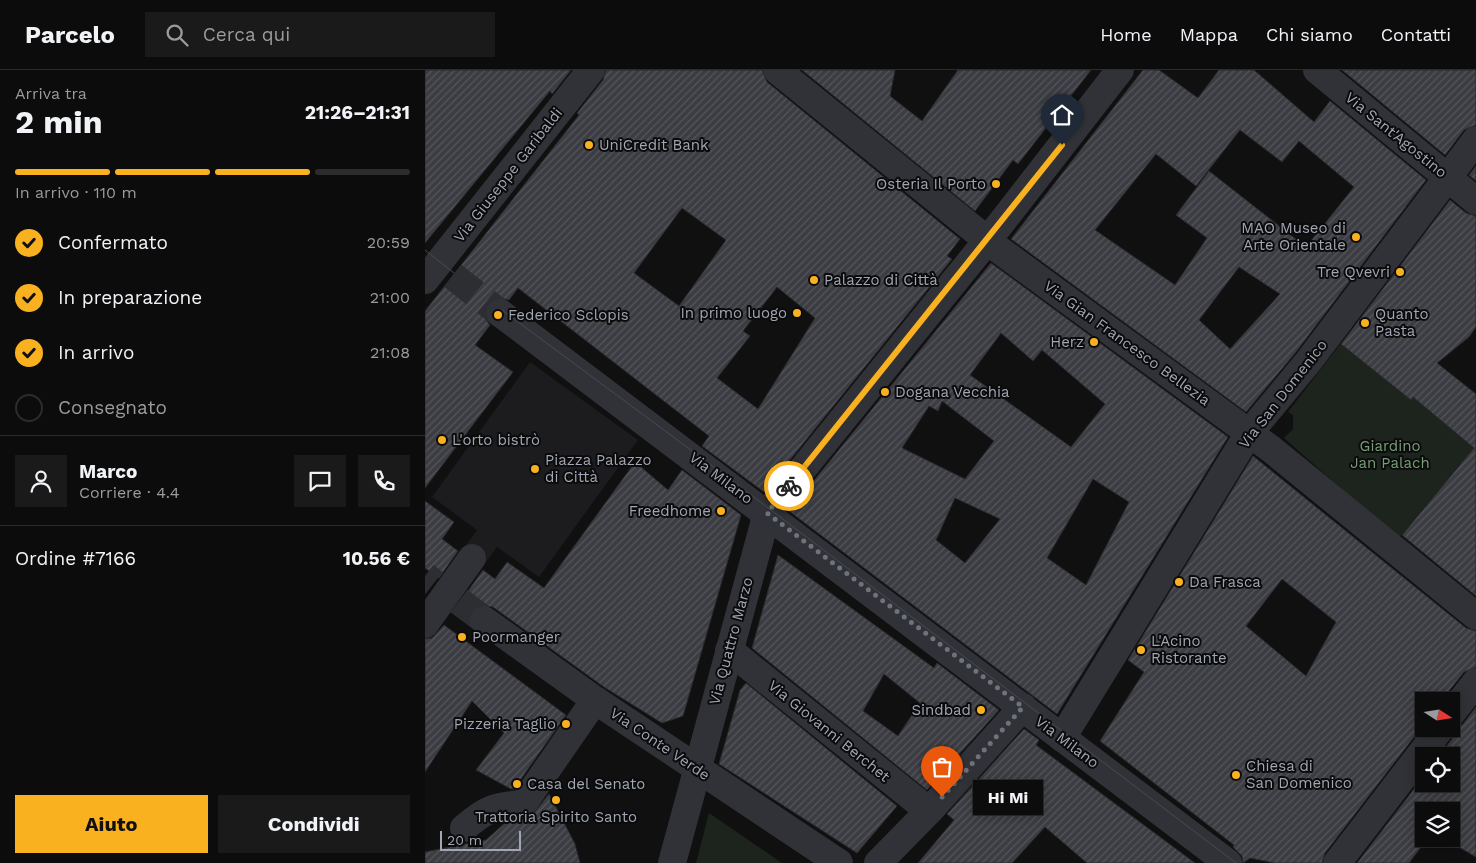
<!DOCTYPE html>
<html lang="it">
<meta charset="utf-8">
<style>
body{margin:0;font-family:"Work Sans",sans-serif;background:#1a1a1b;color:#f1f3f6;height:100vh;display:flex;flex-direction:column;font-size:19px;white-space:nowrap}
*{box-sizing:border-box;margin:0}
p{font-size:16px;color:#9a9b9d}
.icon{flex:none;width:28px;height:28px;fill:none;stroke:currentColor;stroke-width:2;stroke-linecap:round;stroke-linejoin:round}
.map{position:relative;flex:1;overflow:hidden}
.sheet{display:flex;flex-direction:column;background:#0c0c0d;width:425px}
.sheet>*{flex:none}
.needle{width:32px;rotate:102deg}
.fabs{position:absolute;left:990px;top:622px;display:grid;gap:10px}
.fabs a{display:grid;place-items:center;width:45px;height:45px;border-radius:0px;background:#0c0c0d;box-shadow:0 2px 12px #0003,0 0 0 1px #2c2c2e;font-size:25px}
.scale{position:absolute;left:15px;bottom:12px;width:81px;box-sizing:border-box;padding-left:5px;border:2px solid #a0a6b3;border-top:0;font-size:14px;line-height:18px;white-space:nowrap;color:#a0a6b3;-webkit-text-stroke:4px #0b0b0c;paint-order:stroke}
.pin{position:absolute;display:grid;place-items:center;width:42px;height:42px;color:#fff;margin:-51px -21px;border-radius:50% 50% 50% 0;rotate:-45deg;box-shadow:0 0 5px #0007}
.pin .icon{rotate:45deg}
.courier{position:absolute;display:grid;place-items:center;width:50px;height:50px;margin:-25px;border:4px solid #fab11f;border-radius:50%;background:#fff;color:#222;box-shadow:0 1px 6px #0007}
.bubble{position:absolute;height:35px;border-radius:0px;background:#0c0c0d;box-shadow:0 2px 12px #0003,0 0 0 1px #2c2c2e;font-size:16px;font-weight:700;line-height:35px;text-align:center}
.overview em{font-style:normal;font-weight:700}
.overview div{display:flex;flex-direction:column-reverse}
.overview{display:flex;align-items:center;justify-content:space-between;height:85px;padding:0 15px}
h1{font-size:32px;font-weight:700;line-height:38px}
.bar{display:grid;grid-template-columns:repeat(4,1fr);gap:8px 5px;align-content:center;height:60px;padding:0 15px}
.bar i{height:6px;border-radius:4px;background:#2c2c2e}
.bar .selected{background:#fab11f}
.bar p{grid-column:span 4}
.line{display:flex;align-items:center;gap:12px;padding:0 15px;border-top:1px solid #2c2c2e}
.line div{flex:1}
.round{display:grid;place-items:center;flex:none;width:52px;height:52px;border-radius:0px;background:#1a1a1b}
ol{padding:0 15px;list-style:none}
li{display:flex;align-items:center;gap:15px;height:55px}
li p{margin-inline-start:auto}
li .icon{padding:5px;border-radius:50%;background:#fab11f;color:#111;stroke-width:4}
li:last-child{color:#9a9b9d}
li i{width:28px;height:28px;border:2px solid #2c2c2e;border-radius:50%}
.cta{display:flex;gap:10px;margin-top:auto;padding:10px 15px}
.cta a{flex:1;height:58px;border-radius:0px;background:#fab11f;color:#111;font-size:20px;font-weight:700;line-height:58px;text-align:center}
.cta a+a{background:#1a1a1b;color:#f1f3f6}
header{display:flex;align-items:center;gap:30px;box-sizing:border-box;height:70px;padding:0 25px;background:#0c0c0d;border-bottom:1px solid #2c2c2e}
header strong{font-size:24px}
nav{display:flex;gap:28px;margin-inline-start:auto;font-size:18px}
.search{width:350px;height:45px;background:#1a1a1b;display:flex;align-items:center;gap:12px;box-sizing:border-box;padding:0 18px;border-radius:0px;color:#9a9b9d;font-size:19px}
main{display:flex;flex:1;min-height:0}
.map>svg:first-child{display:block}
.built{fill:#1c1c1e}
.green{fill:#1c241d}
.building{fill:url(#building-hatch);stroke:#2a2a2e;fill-rule:evenodd}
.lines{fill:none;stroke-linecap:round;stroke-linejoin:round}
.minor-tunnel{stroke:#2d2e31;stroke-width:28;stroke-dasharray:28 14;stroke-linecap:butt}
.minor{stroke:#313237;stroke-width:28}
.tram{stroke:#484a50;stroke-width:1}
.done{stroke:#6e727a;stroke-width:5;stroke-dasharray:0 9}
.route{stroke:#fab11f;stroke-width:6}
.poi-dot{fill:#fab11f;stroke:#0b0b0c;stroke-width:2}
.labels{text-anchor:middle;dominant-baseline:central;stroke-width:4;stroke-linejoin:round;paint-order:stroke}
.street-label{font-size:15px;fill:#a0a6b3;stroke:#0b0b0c}
.poi-label{font-size:15px;fill:#a0a6b3;stroke:#0b0b0c;text-anchor:start}
.park-label{font-size:15px;fill:#769f78;stroke:#0b0b0c}
</style>
<header>
<strong>Parcelo</strong>
<div class="search"><svg class="icon" aria-label="search" viewBox="0 0 24 24"><circle cx="10" cy="10" r="6"/><path d="M15 15l6 6"/></svg>Cerca qui</div>
<nav><a>Home</a><a>Mappa</a><a>Chi siamo</a><a>Contatti</a></nav>
</header>
<main>
<section class="sheet">
<div class="overview"><div><h1>2 min</h1><p>Arriva tra</p></div><em>21:26–21:31</em></div>
<div class="bar"><i class="selected"></i><i class="selected"></i><i class="selected"></i><i></i><p>In arrivo · 110 m</p></div>
<ol>
<li><svg class="icon" aria-label="check" viewBox="0 0 24 24"><path d="M5 12l5 5 9-10"/></svg>Confermato<p>20:59</p></li>
<li><svg class="icon" aria-label="check" viewBox="0 0 24 24"><path d="M5 12l5 5 9-10"/></svg>In preparazione<p>21:00</p></li>
<li><svg class="icon" aria-label="check" viewBox="0 0 24 24"><path d="M5 12l5 5 9-10"/></svg>In arrivo<p>21:08</p></li>
<li><i></i>Consegnato</li>
</ol>
<div class="line" style="height:90px"><a class="round"><svg class="icon" aria-label="person" viewBox="0 0 24 24"><circle cx="12" cy="8" r="4"/><path d="M4 21q1-7 8-7t8 7"/></svg></a><div><b>Marco</b><p>Corriere · 4.4</p></div><a class="round"><svg class="icon" aria-label="chat" viewBox="0 0 24 24"><path d="M4 5h16v11H9l-5 4z"/></svg></a><a class="round"><svg class="icon" aria-label="phone" viewBox="0 0 24 24"><path d="M5 4h4l2 5-3 2q2 4 5 5l2-3 5 2v4C11 20 4 13 5 4z"/></svg></a></div>
<div class="line" style="height:65px"><div>Ordine #7166</div><b>10.56 €</b></div>
<div class="cta"><a>Aiuto</a><a>Condividi</a></div>
</section>
<div class="map">
<svg width="1051" height="793" viewBox="0 0 1051 793">
<defs>
<pattern id="building-hatch" width="6" height="6" patternUnits="userSpaceOnUse" patternTransform="scale(1.25)"><rect width="6" height="6" fill="#3c3d42"/><path d="M-1 1l2-2M0 6l6-6M5 7l2-2" fill="none" stroke="#55565b"/></pattern>
</defs>
<rect width="100%" height="100%" fill="#101011"/>
<path class="built" d="M 105,292 L 213,370 L 114,507 L 72,477 L 0,577 L 0,532 L 52,460 L 7,427 Z"/>
<g class="green">
<path d="M 916,273 L 986,329 L 988,327 L 1049,378 L 973,469 L 859,368 L 868,359 L 868,345 L 863,342 Z"/>
<path d="M 284,743 L 357,793 L 271,793 Z"/>
</g>
<g class="building">
<path d="M 0,0 L 146,0 L 127,24 L 125,21 L 0,173 Z"/>
<path d="M 181,0 L 337,0 L 342,12 L 535,169 L 522,186 L 527,189 L 339,422 L 277,376 L 284,366 L 93,218 L 84,230 L 76,228 L 69,228 L 63,233 L 60,242 L 61,250 L 65,255 L 50,275 L 88,302 L 0,418 L 0,241 L 154,45 L 152,43 L 178,10 ZM 257,138 L 301,170 L 254,236 L 209,203 ZM 352,217 L 390,248 L 333,339 L 292,308 L 325,266 L 318,261 Z"/>
<path d="M 377,0 L 470,0 L 465,26 L 497,51 L 533,0 L 666,0 L 593,94 L 588,90 L 550,141 Z"/>
<path d="M 718,0 L 734,0 L 773,28 L 794,0 L 829,0 L 889,52 L 905,31 L 1001,110 L 871,282 L 821,342 L 586,169 ZM 815,60 L 857,92 L 874,71 L 929,117 L 881,177 L 784,101 L 751,145 L 782,168 L 750,215 L 670,160 L 731,84 L 771,116 ZM 814,197 L 855,224 L 805,279 L 774,250 Z"/>
<path d="M 917,0 L 1051,0 L 1051,55 L 1039,60 L 1020,85 Z"/>
<path d="M 1051,96 L 1051,111 L 1044,105 Z"/>
<path d="M 1025,130 L 1041,143 L 1051,146 L 1051,257 L 1044,267 L 1012,293 L 1051,324 L 1051,526 L 977,465 L 1049,378 L 988,327 L 986,330 L 916,274 Z"/>
<path d="M 566,193 L 803,367 L 632,644 L 364,441 ZM 576,263 L 608,291 L 617,280 L 680,334 L 646,377 L 545,305 ZM 517,331 L 569,371 L 540,409 L 477,378 L 504,336 L 513,341 ZM 668,409 L 704,432 L 661,515 L 622,488 ZM 530,428 L 575,449 L 540,493 L 511,470 Z"/>
<path d="M 828,386 L 1041,558 L 1051,561 L 1051,597 L 1039,602 L 1016,631 L 999,631 L 999,654 L 900,783 L 897,793 L 850,793 L 825,788 L 818,793 L 817,786 L 808,777 L 809,775 L 675,671 L 719,602 L 703,590 ZM 857,509 L 911,552 L 881,606 L 821,556 Z"/>
<path d="M 210,392 L 243,420 L 257,400 L 316,445 L 258,646 L 237,653 L 179,617 L 68,537 L 55,535 L 40,525 L 58,500 L 70,509 L 82,492 L 119,518 Z"/>
<path d="M 0,431 L 29,452 L 17,469 L 33,481 L 14,508 L 0,498 Z"/>
<path d="M 353,485 L 509,598 L 512,593 L 574,640 L 502,720 L 327,578 ZM 459,604 L 495,633 L 473,666 L 438,641 Z"/>
<path d="M 19,555 L 141,645 L 89,719 L 86,719 L 51,700 L 79,663 L 47,631 L 0,702 L 0,569 L 7,568 Z"/>
<path d="M 321,613 L 472,736 L 432,783 L 294,694 L 315,620 Z"/>
<path d="M 1051,637 L 1051,787 L 1020,769 L 1026,769 L 1026,741 L 999,741 L 999,769 L 1002,769 L 984,793 L 932,793 L 999,706 L 999,714 L 1026,714 L 1026,686 L 1014,686 L 1027,669 L 1030,659 L 1038,654 Z"/>
<path d="M 599,659 L 614,670 L 611,675 L 770,793 L 662,793 L 620,757 L 587,793 L 493,793 L 529,750 L 522,744 Z"/>
<path d="M 124,724 L 150,774 L 155,793 L 0,793 L 0,782 L 61,770 L 81,752 L 105,748 Z"/>
</g>
<g class="lines">
<g class="minor-tunnel">
<path d="M 28,206 L 75,243"/>
<path d="M 0,506 L 9,513"/>
<path d="M 34,531 L 59,550"/>
</g>
<g class="minor">
<path d="M 352,0 L 573,179 L 846,379 L 1051,546"/>
<path d="M 892,0 L 1051,131"/>
<path d="M 0,210 L 166,0"/>
<path d="M 75,243 L 803,793"/>
<path d="M 59,550 L 170,630 L 414,793"/>
<path d="M 0,554 L 47,488"/>
<path d="M 304,580 L 504,741"/>
<path d="M 1026,644 L 1051,612"/>
<path d="M 637,668 L 824,363 L 883,292 L 1051,70"/>
<path d="M 39,758 C 61,739 69,736 98,734 L 170,630"/>
<path d="M 247,793 L 342,443 L 566,166 L 695,0"/>
<path d="M 453,793 L 504,741 L 598,637"/>
<path d="M 912,793 L 1015,659"/>
</g>
<g class="tram">
<path d="M 0,180 L 29,203"/>
<path d="M 77,240 L 309,412 L 811,793"/>
</g>
</g>
<g class="lines">
<path class="done" d="M 364,416 L 342,443 L 598,637 L 517,727"/>
<path class="route" d="M 364,416 L 637,75"/>
</g>
<g class="poi-dot">
<circle cx="164" cy="75" r="5"/>
<circle cx="571" cy="114" r="5"/>
<circle cx="931" cy="167" r="5"/>
<circle cx="975" cy="202" r="5"/>
<circle cx="389" cy="210" r="5"/>
<circle cx="372" cy="243" r="5"/>
<circle cx="73" cy="245" r="5"/>
<circle cx="940" cy="253" r="5"/>
<circle cx="669" cy="272" r="5"/>
<circle cx="460" cy="322" r="5"/>
<circle cx="17" cy="370" r="5"/>
<circle cx="110" cy="399" r="5"/>
<circle cx="296" cy="441" r="5"/>
<circle cx="754" cy="512" r="5"/>
<circle cx="37" cy="567" r="5"/>
<circle cx="716" cy="580" r="5"/>
<circle cx="556" cy="640" r="5"/>
<circle cx="141" cy="654" r="5"/>
<circle cx="811" cy="705" r="5"/>
<circle cx="92" cy="714" r="5"/>
<circle cx="131" cy="730" r="5"/>
</g>
<g class="labels">
<g class="street-label">
<text transform="translate(971 65) rotate(39)">Via Sant'Agostino</text>
<text transform="translate(83 105) rotate(-52)">Via Giuseppe Garibaldi</text>
<text transform="translate(702 273) rotate(36)">Via Gian Francesco Bellezia</text>
<text transform="translate(858 324) rotate(-52)">Via San Domenico</text>
<text transform="translate(296 408) rotate(37)">Via Milano</text>
<text transform="translate(306 571) rotate(-75)">Via Quattro Marzo</text>
<text transform="translate(404 661) rotate(39)">Via Giovanni Berchet</text>
<text transform="translate(642 672) rotate(37)">Via Milano</text>
<text transform="translate(235 674) rotate(34)">Via Conte Verde</text>
</g>
<g class="poi-label">
<text x="174" y="75">UniCredit Bank</text>
<text x="561" y="114" text-anchor="end">Osteria Il Porto</text>
<text x="921" y="158" text-anchor="end">MAO Museo di<tspan x="921" dy="17">Arte Orientale</tspan></text>
<text x="965" y="202" text-anchor="end">Tre Qvevri</text>
<text x="399" y="210">Palazzo di Città</text>
<text x="362" y="243" text-anchor="end">In primo luogo</text>
<text x="950" y="244">Quanto<tspan x="950" dy="17">Pasta</tspan></text>
<text x="83" y="245">Federico Sclopis</text>
<text x="659" y="272" text-anchor="end">Herz</text>
<text x="470" y="322">Dogana Vecchia</text>
<text x="27" y="370">L'orto bistrò</text>
<text x="120" y="390">Piazza Palazzo<tspan x="120" dy="17">di Città</tspan></text>
<text x="286" y="441" text-anchor="end">Freedhome</text>
<text x="764" y="512">Da Frasca</text>
<text x="47" y="567">Poormanger</text>
<text x="726" y="571">L'Acino<tspan x="726" dy="17">Ristorante</tspan></text>
<text x="546" y="640" text-anchor="end">Sindbad</text>
<text x="131" y="654" text-anchor="end">Pizzeria Taglio</text>
<text x="821" y="696">Chiesa di<tspan x="821" dy="17">San Domenico</tspan></text>
<text x="102" y="714">Casa del Senato</text>
<text x="131" y="747" text-anchor="middle">Trattoria Spirito Santo</text>
</g>
<g class="park-label">
<text x="965" y="376">Giardino<tspan x="965" dy="17">Jan Palach</tspan></text>
</g>
</g>
</svg>
<div class="fabs">
<a><svg class="needle" viewBox="-14 -14 28 28"><path d="M0-13l5 13h-10z" fill="#e53935"/><path d="M0 13l5-13h-10z" fill="#9a9b9d"/></svg></a>
<a><svg class="icon" aria-label="locate" viewBox="0 0 24 24"><circle cx="12" cy="12" r="6"/><path d="M12 2v4M12 18v4M2 12h4M18 12h4"/></svg></a>
<a><svg class="icon" aria-label="layers" viewBox="0 0 24 24"><path d="M12 4l9 5-9 5-9-5zM3 14l9 5 9-5"/></svg></a>
</div>
<div class="scale">20 m</div>
<div class="pin" style="left:517px;top:727px;background:#ea580c"><svg class="icon" aria-label="bag" viewBox="0 0 24 24"><path d="M5 8h14l-1 12H6zM9 8a3 3 0 0 1 6 0"/></svg></div>
<div class="pin" style="left:637px;top:75px;background:#1f2937"><svg class="icon" aria-label="home" viewBox="0 0 24 24"><path d="M3 11l9-7 9 7M6 9v11h12V9"/></svg></div>
<div class="courier" style="left:364px;top:416px"><svg class="icon" aria-label="bike" viewBox="0 0 24 24"><circle cx="6" cy="16" r="4"/><circle cx="18" cy="16" r="4"/><path d="M6 16l4-8h5l3 8M10 8l3 8H6M13 5h3"/></svg></div>
<div class="bubble" style="left:548px;top:710px;width:70px">Hi Mi</div>
</div>
</main>
